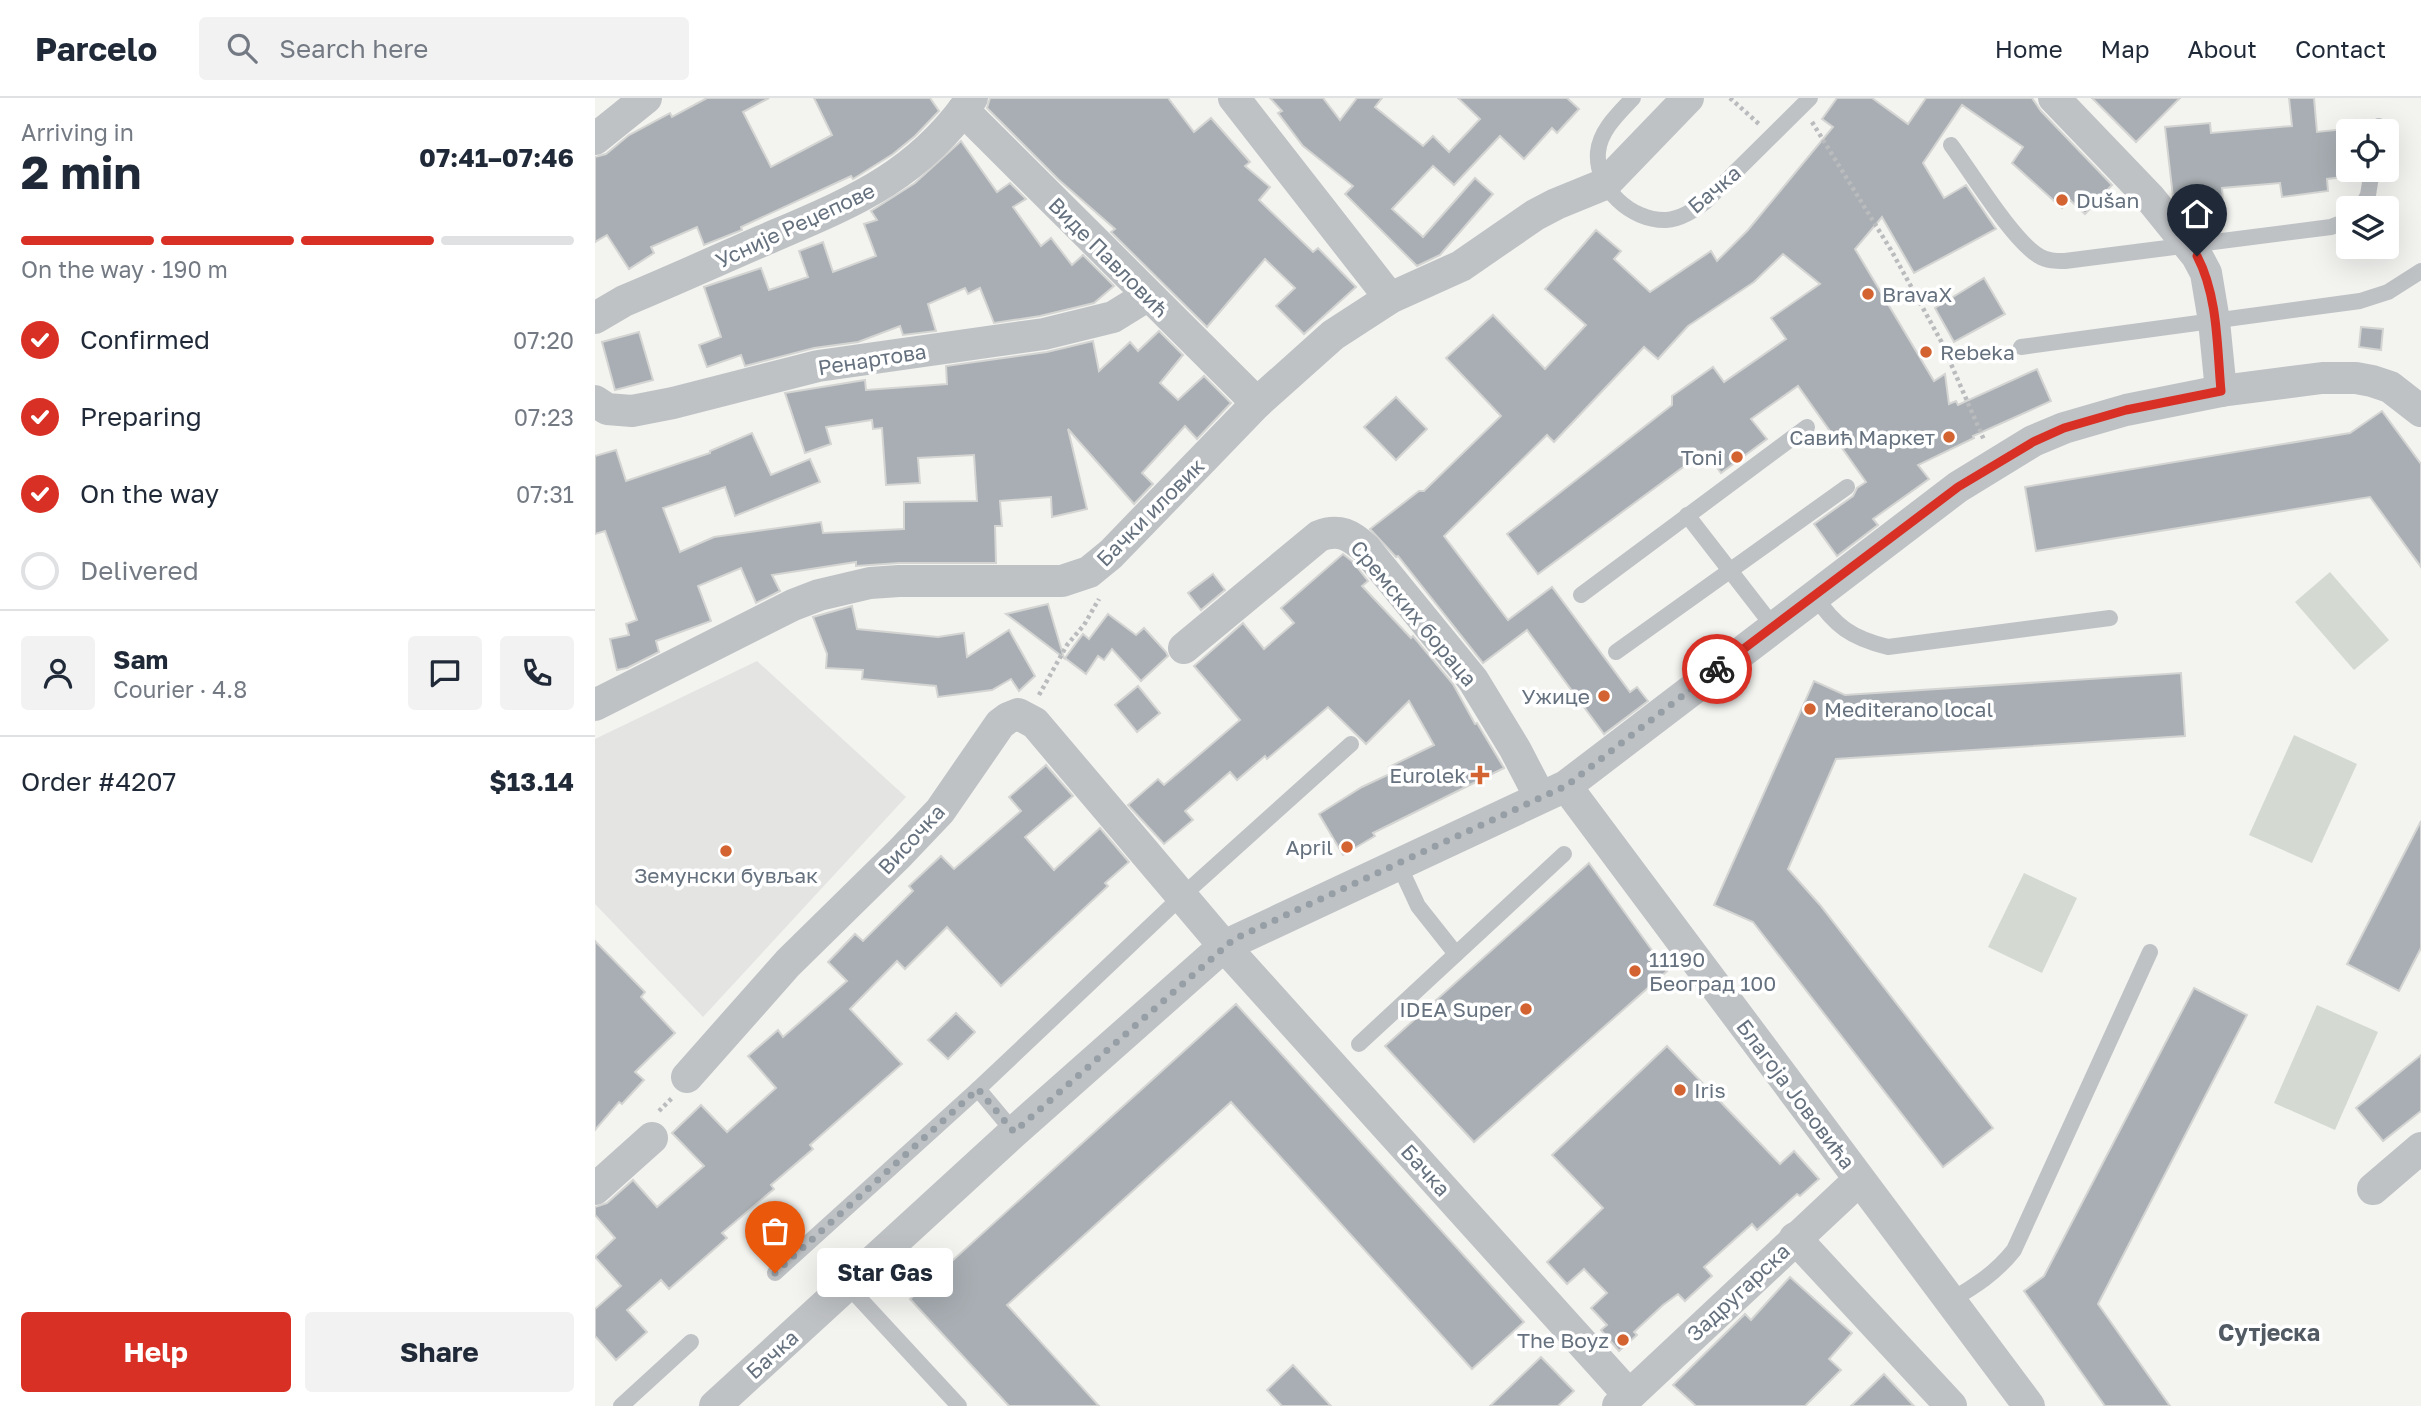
<!DOCTYPE html>
<meta charset="utf-8">
<style>
body{margin:0;font-family:"Golos Text",sans-serif;background:#f2f2f3;color:#1f2937;height:100vh;display:flex;flex-direction:column;font-size:26px;white-space:nowrap}
*{box-sizing:border-box;margin:0}
p{font-size:23px;color:#747a83}
.icon{flex:none;width:38px;height:38px;fill:none;stroke:currentColor;stroke-width:2;stroke-linecap:round;stroke-linejoin:round}
.map{position:relative;flex:1;overflow:hidden}
.drawer{display:flex;flex-direction:column;background:#fff;width:595px}
.drawer>*{flex:none}
.fabs{position:absolute;left:1741px;top:21px;display:grid;gap:14px}
.fabs a{display:grid;place-items:center;width:63px;height:63px;border-radius:7px;background:#fff;box-shadow:0 7px 28px #0002;font-size:35px}
.pin{position:absolute;display:grid;place-items:center;width:60px;height:60px;color:#fff;margin:-72px -30px;border-radius:50% 50% 50% 0;rotate:-45deg;box-shadow:0 0 7px #0007}
.pin .icon{rotate:45deg}
.courier{position:absolute;display:grid;place-items:center;width:70px;height:70px;margin:-35px;border:5px solid #d93025;border-radius:50%;background:#fff;color:#222;box-shadow:0 2px 9px #0007}
.bubble{position:absolute;height:49px;border-radius:7px;background:#fff;box-shadow:0 7px 28px #0002;font-size:23px;font-weight:700;line-height:49px;text-align:center}
.summary em{font-style:normal;font-weight:700}
.summary div{display:flex;flex-direction:column-reverse}
.summary{display:flex;align-items:center;justify-content:space-between;height:119px;padding:0 21px}
h1{font-size:46px;font-weight:700;line-height:52px}
.bar{display:grid;grid-template-columns:repeat(4,1fr);gap:10px 7px;align-content:center;height:84px;padding:0 21px}
.bar i{height:9px;border-radius:5px;background:#e0e1e3}
.bar .current{background:#d93025}
.bar p{grid-column:span 4}
.line{display:flex;align-items:center;gap:18px;padding:0 21px;border-top:2px solid #e0e1e3}
.line div{flex:1}
.round{display:grid;place-items:center;flex:none;width:74px;height:74px;border-radius:7px;background:#f2f2f3}
ol{padding:0 21px;list-style:none}
li{display:flex;align-items:center;gap:21px;height:77px}
li p{margin-inline-start:auto}
li .icon{padding:7px;border-radius:50%;background:#d93025;color:#fff;stroke-width:4}
li:last-child{color:#747a83}
li i{width:38px;height:38px;border:4px solid #e0e1e3;border-radius:50%}
.cta{display:flex;gap:14px;margin-top:auto;padding:14px 21px}
.cta a{flex:1;height:80px;border-radius:7px;background:#d93025;color:#fff;font-size:28px;font-weight:700;line-height:80px;text-align:center}
.cta a+a{background:#f2f2f3;color:#1f2937}
header{display:flex;align-items:center;gap:42px;box-sizing:border-box;height:98px;padding:0 35px;background:#fff;border-bottom:2px solid #e0e1e3}
header strong{font-size:33px}
nav{display:flex;gap:38px;margin-inline-start:auto;font-size:24px}
.search{width:490px;height:63px;background:#f2f2f3;display:flex;align-items:center;gap:18px;box-sizing:border-box;padding:0 24px;border-radius:7px;color:#747a83;font-size:26px}
main{display:flex;flex:1;min-height:0}
.map>svg:first-child{display:block}
.built{fill:#e4e5e3}
.green{fill:#d4dad1}
.building{fill:#a8aeb3;stroke:#d4d5d3;stroke-width:2}
.lines{fill:none;stroke-linecap:round;stroke-linejoin:round}
.path{stroke:#b9bbbd;stroke-width:4.5;stroke-dasharray:3.5 3.5;stroke-linecap:butt}
.service{stroke:#bfc2c5;stroke-width:16}
.minor{stroke:#bfc2c5;stroke-width:32}
.done{stroke:#979fa6;stroke-width:7;stroke-dasharray:0 12.6}
.route{stroke:#d93025;stroke-width:9}
.poi-dot{fill:#d36331;stroke:#fff;stroke-width:2.5}
.labels{text-anchor:middle;dominant-baseline:central;stroke-width:7;stroke-linejoin:round;paint-order:stroke}
.street-label{font-size:21px;fill:#65717e;stroke:#fff}
.poi-label{font-size:21px;fill:#65717e;stroke:#fff;text-anchor:end}
.neighbourhood-label{font-size:23px;font-weight:bold;fill:#525b64;stroke:#fff}
</style>
<header>
<strong>Parcelo</strong>
<div class="search"><svg class="icon" aria-label="search" viewBox="0 0 24 24"><circle cx="10" cy="10" r="6"/><path d="M15 15l6 6"/></svg>Search here</div>
<nav><a>Home</a><a>Map</a><a>About</a><a>Contact</a></nav>
</header>
<main>
<section class="drawer">
<div class="summary"><div><h1>2 min</h1><p>Arriving in</p></div><em>07:41–07:46</em></div>
<div class="bar"><i class="current"></i><i class="current"></i><i class="current"></i><i></i><p>On the way · 190 m</p></div>
<ol>
<li><svg class="icon" aria-label="check" viewBox="0 0 24 24"><path d="M5 12l5 5 9-10"/></svg>Confirmed<p>07:20</p></li>
<li><svg class="icon" aria-label="check" viewBox="0 0 24 24"><path d="M5 12l5 5 9-10"/></svg>Preparing<p>07:23</p></li>
<li><svg class="icon" aria-label="check" viewBox="0 0 24 24"><path d="M5 12l5 5 9-10"/></svg>On the way<p>07:31</p></li>
<li><i></i>Delivered</li>
</ol>
<div class="line" style="height:126px"><a class="round"><svg class="icon" aria-label="person" viewBox="0 0 24 24"><circle cx="12" cy="8" r="4"/><path d="M4 21q1-7 8-7t8 7"/></svg></a><div><b>Sam</b><p>Courier · 4.8</p></div><a class="round"><svg class="icon" aria-label="chat" viewBox="0 0 24 24"><path d="M4 5h16v11H9l-5 4z"/></svg></a><a class="round"><svg class="icon" aria-label="phone" viewBox="0 0 24 24"><path d="M5 4h4l2 5-3 2q2 4 5 5l2-3 5 2v4C11 20 4 13 5 4z"/></svg></a></div>
<div class="line" style="height:91px"><div>Order #4207</div><b>$13.14</b></div>
<div class="cta"><a>Help</a><a>Share</a></div>
</section>
<div class="map">
<svg width="1826" height="1308" viewBox="0 0 1826 1308">
<rect width="100%" height="100%" fill="#f3f4f0"/>
<path class="built" d="M 162,563 L 311,699 L 108,919 L 0,806 L 0,641 Z"/>
<g class="green">
<path d="M 1735,474 L 1794,542 L 1759,572 L 1700,504 Z"/>
<path d="M 1699,637 L 1762,666 L 1717,765 L 1654,737 Z"/>
<path d="M 1429,775 L 1482,800 L 1447,875 L 1393,849 Z"/>
<path d="M 1722,907 L 1783,934 L 1740,1032 L 1679,1005 Z"/>
</g>
<g class="building">
<path d="M 112,0 L 174,0 L 148,14 L 176,69 L 237,37 L 219,0 L 335,0 L 344,13 L 320,38 L 298,56 L 258,81 L 256,78 L 146,129 L 147,132 L 109,147 L 102,129 L 56,149 L 59,155 L 34,171 L 12,137 L 0,144 L 0,59 L 11,56 L 34,37 L 75,15 L 77,19 Z"/>
<path d="M 395,0 L 573,0 L 599,34 L 616,20 L 655,64 L 650,68 L 675,89 L 664,102 L 718,154 L 723,150 L 761,189 L 709,236 L 681,208 L 700,190 L 670,161 L 612,229 L 516,134 L 520,131 L 464,82 L 392,10 Z"/>
<path d="M 675,0 L 728,0 L 745,22 L 762,0 L 787,0 L 780,9 L 828,48 L 838,38 L 854,54 L 885,21 L 863,0 L 972,0 L 984,11 L 962,35 L 957,30 L 929,61 L 905,38 L 859,87 L 838,68 L 797,111 L 828,139 L 880,80 L 898,96 L 845,157 L 822,168 L 750,96 L 758,88 L 708,48 L 683,15 L 687,13 Z"/>
<path d="M 1242,0 L 1277,0 L 1313,26 L 1331,0 L 1437,0 L 1446,13 L 1517,87 L 1490,116 L 1475,102 L 1467,110 L 1417,65 L 1428,49 L 1367,7 L 1328,65 L 1349,100 L 1371,87 L 1401,131 L 1319,175 L 1287,119 L 1260,151 L 1339,283 L 1350,276 L 1354,306 L 1361,303 L 1363,307 L 1442,271 L 1456,303 L 1378,338 L 1379,340 L 1323,367 L 1334,381 L 1278,421 L 1283,427 L 1242,458 L 1219,426 L 1258,398 L 1262,390 L 1271,384 L 1203,288 L 1156,321 L 1172,341 L 1126,375 L 1110,353 L 943,476 L 912,436 L 1077,307 L 1077,298 L 1118,269 L 1129,284 L 1191,241 L 1176,220 L 1225,186 L 1188,156 L 1159,184 L 1093,228 L 1063,261 L 1049,249 L 959,344 L 952,337 L 849,438 L 913,522 L 957,489 L 1035,594 L 1042,589 L 1053,603 L 1009,636 L 932,532 L 888,565 L 803,458 L 801,459 L 775,431 L 824,393 L 829,393 L 906,318 L 851,260 L 898,217 L 950,271 L 991,227 L 950,191 L 1001,132 L 1026,153 L 1019,161 L 1055,194 L 1116,153 L 1122,163 L 1153,132 L 1238,29 L 1227,21 Z"/>
<path d="M 1497,0 L 1585,0 L 1541,44 Z"/>
<path d="M 1694,0 L 1719,0 L 1722,34 L 1759,30 L 1760,33 L 1754,33 L 1754,72 L 1765,72 L 1765,77 L 1732,81 L 1733,93 L 1687,99 L 1685,85 L 1627,90 L 1628,103 L 1585,108 L 1578,99 L 1570,29 L 1615,25 L 1616,35 L 1697,28 Z"/>
<path d="M 366,43 L 402,94 L 415,85 L 431,101 L 418,109 L 446,148 L 456,140 L 477,167 L 488,157 L 519,188 L 499,205 L 445,218 L 399,225 L 385,190 L 373,196 L 370,190 L 333,206 L 341,233 L 308,237 L 305,228 L 263,244 L 219,250 L 150,268 L 146,257 L 112,269 L 104,247 L 126,239 L 109,189 L 166,170 L 174,192 L 213,179 L 204,153 L 228,144 L 238,174 L 281,158 L 269,126 L 282,122 L 276,113 L 320,85 Z"/>
<path d="M 1389,180 L 1410,216 L 1359,244 L 1340,210 Z"/>
<path d="M 1766,229 L 1788,231 L 1786,252 L 1764,249 Z"/>
<path d="M 564,233 L 588,257 L 565,285 L 583,302 L 609,278 L 636,305 L 602,341 L 590,328 L 547,375 L 558,386 L 539,406 L 473,331 L 492,411 L 457,419 L 456,399 L 405,403 L 407,428 L 400,428 L 401,465 L 304,465 L 261,468 L 261,464 L 177,477 L 185,493 L 161,505 L 146,470 L 103,488 L 116,523 L 61,543 L 64,554 L 32,570 L 22,572 L 15,541 L 34,537 L 31,526 L 42,522 L 10,433 L 0,436 L 0,358 L 21,352 L 31,383 L 115,355 L 115,353 L 157,335 L 176,377 L 215,361 L 225,384 L 140,418 L 130,389 L 68,410 L 85,454 L 119,439 L 226,424 L 228,435 L 309,431 L 309,404 L 382,403 L 379,357 L 323,360 L 325,385 L 291,387 L 287,330 L 278,331 L 277,322 L 231,329 L 236,346 L 210,355 L 190,295 L 270,282 L 271,292 L 352,286 L 351,268 L 452,254 L 498,243 L 504,273 L 535,244 L 543,253 Z"/>
<path d="M 44,234 L 58,282 L 20,292 L 7,244 Z"/>
<path d="M 801,299 L 832,331 L 801,362 L 769,329 Z"/>
<path d="M 1787,313 L 1826,366 L 1826,469 L 1775,399 L 1441,453 L 1430,389 L 1755,335 Z"/>
<path d="M 748,456 L 758,464 L 773,483 L 767,488 L 816,540 L 818,538 L 858,586 L 880,626 L 882,625 L 909,670 L 778,735 L 780,738 L 748,757 L 724,716 L 767,689 L 799,674 L 794,669 L 839,647 L 814,603 L 771,646 L 733,609 L 672,661 L 670,658 L 642,682 L 635,674 L 590,713 L 598,722 L 569,746 L 533,707 L 563,681 L 569,687 L 645,622 L 599,568 L 648,525 L 669,551 L 699,525 L 686,510 Z"/>
<path d="M 618,476 L 630,492 L 606,512 L 593,495 Z"/>
<path d="M 453,506 L 469,560 L 411,516 Z"/>
<path d="M 257,508 L 262,531 L 343,539 L 369,535 L 372,559 L 414,532 L 440,578 L 424,593 L 416,581 L 397,592 L 343,599 L 341,588 L 267,581 L 268,572 L 231,570 L 232,556 L 218,519 Z"/>
<path d="M 513,516 L 541,537 L 549,530 L 571,554 L 573,558 L 546,583 L 517,551 L 509,562 L 503,558 L 491,576 L 470,560 L 488,536 L 494,541 Z"/>
<path d="M 1586,575 L 1590,638 L 1241,661 L 1193,771 L 1225,807 L 1398,1030 L 1348,1069 L 1158,824 L 1119,807 L 1219,583 L 1250,597 Z"/>
<path d="M 543,588 L 565,615 L 542,634 L 520,607 Z"/>
<path d="M 451,667 L 478,698 L 430,739 L 459,772 L 505,730 L 534,764 L 510,785 L 513,788 L 406,888 L 352,829 L 310,871 L 302,863 L 255,911 L 307,966 L 215,1047 L 218,1051 L 176,1087 L 179,1091 L 127,1135 L 132,1140 L 74,1191 L 66,1182 L 32,1212 L 52,1234 L 21,1262 L 0,1238 L 0,1211 L 26,1188 L 0,1159 L 20,1140 L 0,1117 L 0,1109 L 12,1105 L 38,1082 L 62,1109 L 109,1068 L 77,1035 L 106,1007 L 132,1034 L 181,990 L 153,958 L 183,932 L 188,939 L 252,883 L 233,864 L 260,836 L 268,843 L 318,793 L 314,788 L 346,758 L 359,771 L 426,713 L 414,699 Z"/>
<path d="M 1826,723 L 1826,850 L 1804,893 L 1752,866 Z"/>
<path d="M 994,765 L 1072,873 L 879,1044 L 790,948 Z"/>
<path d="M 0,843 L 50,894 L 46,899 L 80,935 L 40,974 L 49,982 L 27,1006 L 24,1004 L 0,1032 Z"/>
<path d="M 1599,890 L 1652,917 L 1503,1206 L 1575,1308 L 1510,1308 L 1429,1193 L 1449,1178 Z"/>
<path d="M 641,906 L 929,1224 L 877,1271 L 636,1004 L 412,1207 L 504,1308 L 414,1308 L 315,1201 Z"/>
<path d="M 361,915 L 380,934 L 353,961 L 333,942 Z"/>
<path d="M 1072,948 L 1185,1066 L 1199,1053 L 1224,1081 L 1205,1098 L 1202,1096 L 1162,1132 L 1157,1126 L 1109,1169 L 1117,1178 L 1090,1203 L 1083,1196 L 1068,1207 L 1039,1234 L 1042,1237 L 1024,1253 L 1006,1232 L 1012,1227 L 996,1210 L 1012,1195 L 989,1171 L 972,1186 L 952,1164 L 1008,1110 L 957,1057 Z"/>
<path d="M 1826,957 L 1826,1013 L 1788,1043 L 1761,1010 Z"/>
<path d="M 1195,1179 L 1257,1235 L 1234,1261 L 1246,1272 L 1210,1308 L 1101,1308 L 1078,1287 L 1150,1216 L 1156,1222 Z"/>
<path d="M 946,1259 L 979,1293 L 963,1308 L 895,1308 Z"/>
<path d="M 698,1267 L 736,1308 L 687,1308 L 672,1292 Z"/>
<path d="M 1289,1276 L 1319,1308 L 1256,1308 Z"/>
</g>
<g class="lines">
<g class="path">
<path d="M 1135,0 L 1164,26"/>
<path d="M 1217,24 L 1296,152 L 1346,243 L 1389,342"/>
<path d="M 444,597 L 472,547 L 489,527 L 504,501"/>
<path d="M 64,1013 L 77,1000"/>
</g>
<g class="service">
<path d="M 1038,0 C 1024,15 1005,32 1003,54 C 1000,90 1036,123 1071,122 C 1086,121 1099,112 1110,104 L 1215,0"/>
<path d="M 1783,33 L 1784,28"/>
<path d="M 1356,47 C 1376,74 1418,143 1444,158 C 1452,163 1461,163 1470,163 L 1736,129 L 1754,122"/>
<path d="M 1766,110 L 1773,97 L 1777,72"/>
<path d="M 1426,249 L 1765,203 L 1793,194 L 1826,173"/>
<path d="M 1092,417 L 1178,528"/>
<path d="M 986,497 L 1212,329"/>
<path d="M 1219,497 C 1240,528 1256,540 1293,549 L 1515,520"/>
<path d="M 1021,554 L 1252,389"/>
<path d="M 803,765 L 823,808 L 861,856"/>
<path d="M 764,946 L 969,756"/>
<path d="M 383,991 L 419,1034"/>
<path d="M 180,1175 L 383,991 L 587,798 L 756,646"/>
<path d="M 253,1188 L 364,1308"/>
<path d="M 1355,1203 C 1380,1188 1401,1175 1419,1152 L 1555,854"/>
<path d="M 26,1308 L 96,1244"/>
</g>
<g class="minor">
<path d="M 639,0 L 795,200"/>
<path d="M 1459,0 L 1555,100 L 1602,158 L 1611,175 L 1619,223 L 1626,293"/>
<path d="M 368,12 L 662,305"/>
<path d="M 0,41 L 51,0"/>
<path d="M 0,220 L 29,203 C 75,184 121,163 167,143 C 253,106 321,81 377,0"/>
<path d="M 0,303 L 12,311 L 37,313 L 78,305 L 223,268 L 449,236 L 518,219 L 552,198"/>
<path d="M 589,550 L 724,438 C 744,430 756,437 771,451 L 878,582 L 920,651 L 945,699"/>
<path d="M 0,607 L 198,507 L 224,497 L 275,485 L 304,483 L 467,483 L 494,474 L 516,456 L 662,305 L 738,237 L 795,200 L 866,168 L 940,117 L 961,106 L 1010,86 L 1093,0"/>
<path d="M 971,688 L 1434,1308"/>
<path d="M 92,979 L 193,865 L 305,755 L 345,713 L 405,626 L 413,620 L 423,616 L 440,625 L 629,848 L 971,688 L 1363,389 L 1438,343 L 1469,330 L 1531,312 L 1626,293 L 1727,280 L 1761,280 L 1777,283 L 1795,289 L 1826,313"/>
<path d="M 0,1091 L 57,1040"/>
<path d="M 1778,1091 L 1826,1050"/>
<path d="M 1200,1140 L 1356,1308"/>
<path d="M 120,1308 L 419,1034 L 629,848 L 1034,1297"/>
<path d="M 1023,1308 L 1264,1082"/>
</g>
</g>
<g class="lines">
<path class="done" d="M 180,1175 L 383,991 L 419,1034 L 639,841 L 971,688 L 1122,571"/>
<path class="route" d="M 1122,571 L 1363,389 L 1438,344 L 1469,330 L 1531,312 L 1626,293 C 1622,249 1623,198 1602,158"/>
</g>
<g class="poi-dot">
<circle cx="1467" cy="102" r="7"/>
<circle cx="1273" cy="196" r="7"/>
<circle cx="1331" cy="254" r="7"/>
<circle cx="1354" cy="339" r="7"/>
<circle cx="1142" cy="359" r="7"/>
<circle cx="1009" cy="598" r="7"/>
<circle cx="1215" cy="611" r="7"/>
<path d="M881.5 666.5h7v7h7v7h-7v7h-7v-7h-7v-7h7z"/>
<circle cx="752" cy="749" r="7"/>
<circle cx="131" cy="753" r="7"/>
<circle cx="1040" cy="873" r="7"/>
<circle cx="931" cy="911" r="7"/>
<circle cx="1085" cy="992" r="7"/>
<circle cx="1028" cy="1242" r="7"/>
</g>
<g class="labels">
<g class="street-label">
<text transform="translate(1119 91) rotate(-40)">Бачка</text>
<text transform="translate(200 127) rotate(-25)">Усније Реџепове</text>
<text transform="translate(514 159) rotate(45)">Виде Павловић</text>
<text transform="translate(277 261) rotate(-9)">Ренартова</text>
<text transform="translate(555 414) rotate(-45)">Бачки иловик</text>
<text transform="translate(819 515) rotate(50)">Сремских бораца</text>
<text transform="translate(316 741) rotate(-47)">Височка</text>
<text transform="translate(1201 996) rotate(53)">Благоја Јововића</text>
<text transform="translate(831 1072) rotate(48)">Бачка</text>
<text transform="translate(1143 1194) rotate(-43)">Задругарска</text>
<text transform="translate(177 1256) rotate(-42)">Бачка</text>
</g>
<g class="poi-label">
<text x="1481" y="102" text-anchor="start">Dušan</text>
<text x="1287" y="196" text-anchor="start">BravaX</text>
<text x="1345" y="254" text-anchor="start">Rebeka</text>
<text x="1340" y="339">Савић Маркет</text>
<text x="1128" y="359">Toni</text>
<text x="995" y="598">Ужице</text>
<text x="1229" y="611" text-anchor="start">Mediterano local</text>
<text x="871" y="677">Eurolek</text>
<text x="738" y="749">April</text>
<text x="131" y="777" text-anchor="middle">Земунски бувљак</text>
<text x="1054" y="861" text-anchor="start">11190<tspan x="1054" dy="24">Београд 100</tspan></text>
<text x="917" y="911">IDEA Super</text>
<text x="1099" y="992" text-anchor="start">Iris</text>
<text x="1014" y="1242">The Boyz</text>
</g>
<g class="neighbourhood-label">
<text x="1674" y="1234">Сутјеска</text>
</g>
</g>
</svg>
<div class="fabs">
<a><svg class="icon" aria-label="locate" viewBox="0 0 24 24"><circle cx="12" cy="12" r="6"/><path d="M12 2v4M12 18v4M2 12h4M18 12h4"/></svg></a>
<a><svg class="icon" aria-label="layers" viewBox="0 0 24 24"><path d="M12 4l9 5-9 5-9-5zM3 14l9 5 9-5"/></svg></a>
</div>
<div class="pin" style="left:180px;top:1175px;background:#ea580c"><svg class="icon" aria-label="bag" viewBox="0 0 24 24"><path d="M5 8h14l-1 12H6zM9 8a3 3 0 0 1 6 0"/></svg></div>
<div class="pin" style="left:1602px;top:158px;background:#1f2937"><svg class="icon" aria-label="home" viewBox="0 0 24 24"><path d="M3 11l9-7 9 7M6 9v11h12V9"/></svg></div>
<div class="courier" style="left:1122px;top:571px"><svg class="icon" aria-label="bike" viewBox="0 0 24 24"><circle cx="6" cy="16" r="4"/><circle cx="18" cy="16" r="4"/><path d="M6 16l4-8h5l3 8M10 8l3 8H6M13 5h3"/></svg></div>
<div class="bubble" style="left:222px;top:1150px;width:136px">Star Gas</div>
</div>
</main>
